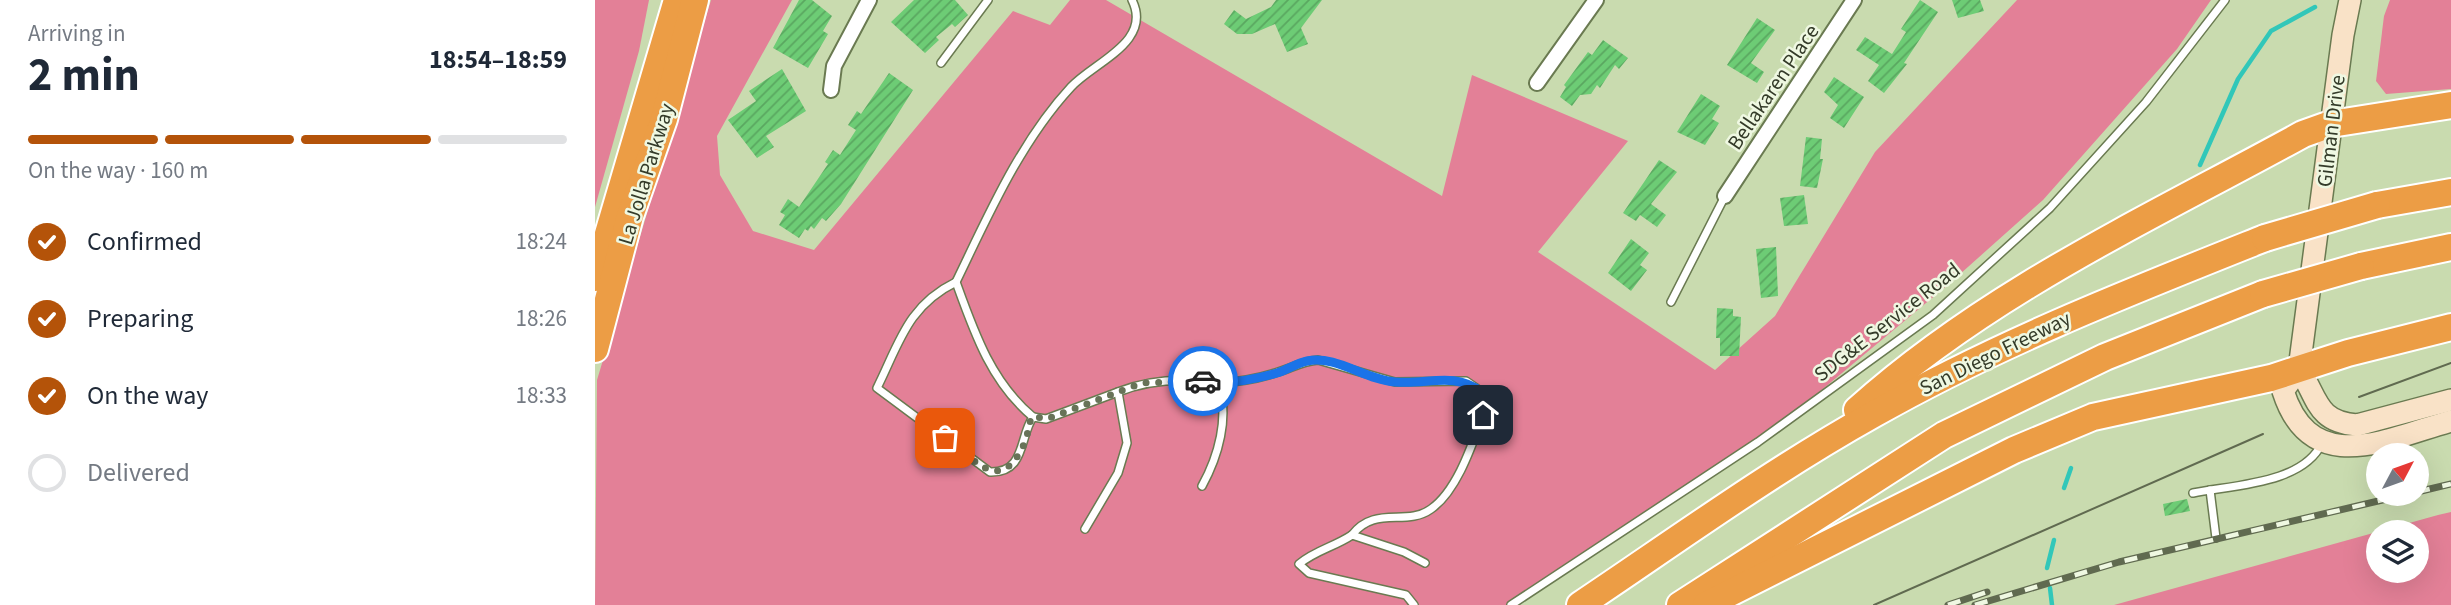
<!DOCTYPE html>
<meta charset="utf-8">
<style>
body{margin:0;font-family:"Source Sans 3",sans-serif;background:#f2f2f3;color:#1f2937;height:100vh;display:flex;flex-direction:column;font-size:26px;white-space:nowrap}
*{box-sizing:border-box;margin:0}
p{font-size:23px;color:#747a83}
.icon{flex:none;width:38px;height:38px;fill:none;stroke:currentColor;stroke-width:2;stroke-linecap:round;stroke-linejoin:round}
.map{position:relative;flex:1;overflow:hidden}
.drawer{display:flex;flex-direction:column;background:#fff;width:595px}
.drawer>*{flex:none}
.needle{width:46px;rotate:49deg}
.buttons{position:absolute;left:1771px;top:443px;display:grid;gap:14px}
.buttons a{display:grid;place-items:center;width:63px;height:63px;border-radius:50%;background:#fff;box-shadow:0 7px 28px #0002;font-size:35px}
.pin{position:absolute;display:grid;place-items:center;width:60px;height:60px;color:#fff;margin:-30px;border-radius:14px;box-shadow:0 4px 10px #0006}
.courier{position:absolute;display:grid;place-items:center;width:70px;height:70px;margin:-35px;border:5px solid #1a73e8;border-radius:50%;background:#fff;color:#222;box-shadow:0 2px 9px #0007}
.head em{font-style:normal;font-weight:700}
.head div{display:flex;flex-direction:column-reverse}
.head{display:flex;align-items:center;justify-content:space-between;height:119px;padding:0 28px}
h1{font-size:46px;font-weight:700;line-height:52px}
.bar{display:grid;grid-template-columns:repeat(4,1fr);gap:10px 7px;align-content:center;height:84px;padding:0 28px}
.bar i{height:9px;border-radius:5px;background:#e0e1e3}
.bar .selected{background:#b45309}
.bar p{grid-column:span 4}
ol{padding:0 28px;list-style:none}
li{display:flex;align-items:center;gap:21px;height:77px}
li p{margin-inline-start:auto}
li .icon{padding:7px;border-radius:50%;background:#b45309;color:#fff;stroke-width:4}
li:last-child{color:#747a83}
li i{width:38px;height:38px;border:4px solid #e0e1e3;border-radius:50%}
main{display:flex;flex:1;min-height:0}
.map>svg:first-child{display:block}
.green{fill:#e38097;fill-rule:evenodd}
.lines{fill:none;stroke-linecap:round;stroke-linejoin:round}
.stream{stroke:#31c7b9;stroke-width:4.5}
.building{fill:url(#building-hatch)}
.lane-casing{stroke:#6a7a51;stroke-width:10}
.street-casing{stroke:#6a7a51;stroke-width:18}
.secondary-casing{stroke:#6a7a51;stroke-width:24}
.highway-casing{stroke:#fff;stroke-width:30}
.lane{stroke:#fff;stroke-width:7}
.street{stroke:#fff;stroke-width:14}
.secondary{stroke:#f9e2c7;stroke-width:21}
.highway{stroke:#ec9d45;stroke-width:26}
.tram{stroke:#606a50;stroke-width:2}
.rail-casing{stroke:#606a50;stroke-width:7}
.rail{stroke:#eff8e2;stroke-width:4.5;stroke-dasharray:13;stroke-linecap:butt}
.highway-bridge-casing{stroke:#fff;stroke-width:30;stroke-linecap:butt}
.highway-bridge{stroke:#ec9d45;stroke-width:26}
.done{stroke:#687358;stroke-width:7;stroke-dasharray:0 12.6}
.route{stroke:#1a73e8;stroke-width:9}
.labels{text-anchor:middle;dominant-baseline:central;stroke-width:5;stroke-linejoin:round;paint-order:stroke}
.street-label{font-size:21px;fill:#343b29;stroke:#eff8e2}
</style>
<main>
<section class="drawer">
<div class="head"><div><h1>2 min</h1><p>Arriving in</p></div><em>18:54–18:59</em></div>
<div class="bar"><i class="selected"></i><i class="selected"></i><i class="selected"></i><i></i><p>On the way · 160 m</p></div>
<ol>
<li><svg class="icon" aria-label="check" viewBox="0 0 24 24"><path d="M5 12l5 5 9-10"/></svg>Confirmed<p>18:24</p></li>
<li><svg class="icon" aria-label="check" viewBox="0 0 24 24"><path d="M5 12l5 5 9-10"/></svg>Preparing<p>18:26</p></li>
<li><svg class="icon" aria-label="check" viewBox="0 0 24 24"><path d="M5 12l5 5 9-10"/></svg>On the way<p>18:33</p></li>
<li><i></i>Delivered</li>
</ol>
</section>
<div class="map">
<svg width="1856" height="605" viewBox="0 0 1856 605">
<defs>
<pattern id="building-hatch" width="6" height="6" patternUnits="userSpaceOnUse" patternTransform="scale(1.75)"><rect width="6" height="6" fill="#6dcc75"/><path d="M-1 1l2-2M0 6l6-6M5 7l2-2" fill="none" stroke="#5aa760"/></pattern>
</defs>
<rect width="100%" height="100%" fill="#c9dbaf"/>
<g class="green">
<path d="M 0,0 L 54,0 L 44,51 L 0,207 Z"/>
<path d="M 116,0 L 197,0 L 122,136 L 125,175 L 158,231 L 219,250 L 418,11 L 455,25 L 475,0 L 511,0 L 847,196 L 877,75 L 1033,141 L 943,252 L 1120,370 L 1180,316 L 1280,152 L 1422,0 L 1616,0 L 1582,49 L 1448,200 L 1355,283 L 1193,418 L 914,605 L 0,605 L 2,380 Z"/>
<path d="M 1795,0 L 1856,0 L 1856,89 L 1791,94 L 1781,81 L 1789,16 Z"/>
<path d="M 1856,512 L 1856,605 L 1519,605 L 1843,515 ZM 1783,532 L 1822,532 L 1822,570 L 1783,570 Z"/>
</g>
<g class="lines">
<g class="stream">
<path d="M 1605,165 L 1643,79 L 1676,31 L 1720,7"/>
<path d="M 1469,488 L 1476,468"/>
<path d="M 1452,568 L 1459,540"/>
<path d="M 1455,588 L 1457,605"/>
</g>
</g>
<g class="building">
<path d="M 204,0 L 217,0 L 237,16 L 228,31 L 233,34 L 213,68 L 178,48 Z"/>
<path d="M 319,0 L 360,0 L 373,15 L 360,27 L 357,24 L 341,37 L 344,40 L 330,53 L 296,22 Z"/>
<path d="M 681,0 L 727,0 L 706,28 L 713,44 L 692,52 L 680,24 L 657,34 L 642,34 L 629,24 L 639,10 L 651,19 L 676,7 Z"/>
<path d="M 1325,0 L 1343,12 L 1309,63 L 1312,64 L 1289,93 L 1273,81 L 1284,65 L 1261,50 L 1270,37 L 1297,54 L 1311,32 L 1306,29 Z"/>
<path d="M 1357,0 L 1385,0 L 1389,11 L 1363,18 Z"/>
<path d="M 1162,18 L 1180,30 L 1156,63 L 1169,72 L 1162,83 L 1132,65 Z"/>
<path d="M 1008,40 L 1033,58 L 1024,69 L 1020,65 L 1005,88 L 1002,85 L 996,94 L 985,95 L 977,106 L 965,97 L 971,87 L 969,85 L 993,52 L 997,55 Z"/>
<path d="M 187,69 L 211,111 L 171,136 L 179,147 L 162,158 L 133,120 L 161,101 L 154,91 Z"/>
<path d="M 294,73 L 318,90 L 246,204 L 231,221 L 227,218 L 219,229 L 216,226 L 213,231 L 210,229 L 204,238 L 184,225 L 190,215 L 185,212 L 193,199 L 204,207 L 233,164 L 230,162 L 238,150 L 245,155 L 261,130 L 253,125 L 262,111 L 266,114 Z"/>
<path d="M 1239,77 L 1269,97 L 1249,128 L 1235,118 L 1243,105 L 1229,92 Z"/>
<path d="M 1106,94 L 1125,106 L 1117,119 L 1124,123 L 1110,145 L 1082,132 Z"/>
<path d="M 1211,137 L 1227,139 L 1225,159 L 1228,159 L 1222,188 L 1205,186 Z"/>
<path d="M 1064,160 L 1082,172 L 1056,204 L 1071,215 L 1062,227 L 1045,215 L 1041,221 L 1028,213 Z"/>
<path d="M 1209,195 L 1213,224 L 1189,226 L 1185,198 Z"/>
<path d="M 1036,239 L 1054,253 L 1045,265 L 1052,270 L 1036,291 L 1013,273 Z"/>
<path d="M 1181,247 L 1183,296 L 1166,298 L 1161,249 Z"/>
<path d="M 1122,308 L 1138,309 L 1138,316 L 1146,317 L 1144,356 L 1125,356 L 1125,338 L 1121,338 Z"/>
<path d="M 1592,499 L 1595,511 L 1570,516 L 1568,504 Z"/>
</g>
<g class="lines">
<defs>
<g id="lane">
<path d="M 346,63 L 393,0"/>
<path d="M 361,282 C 312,306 304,344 282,388 L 395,472 C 431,473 424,437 438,417 L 451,419 L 523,392"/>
<path d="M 1076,302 L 1130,196"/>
<path d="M 438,417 C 396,382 379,332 361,282 C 393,216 425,142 476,87 C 499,62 558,42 537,0"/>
<path d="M 607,486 C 623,457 635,417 623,383 C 643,382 661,379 680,373 C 695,369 707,361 723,360 L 800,382 L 871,381 L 887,392 L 890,404 L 888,415 C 877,445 862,491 836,509 C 811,527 780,505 757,535"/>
<path d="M 1615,490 L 1621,538"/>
<path d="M 1598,493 C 1638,485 1708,484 1727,443"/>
<path d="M 490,529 L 523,473 L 532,443 L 523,392 C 556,379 589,378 623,383"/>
<path d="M 819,605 L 811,595 L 714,573 L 704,564 C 721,550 739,547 757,535 L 809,552 L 830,563"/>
<path d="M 916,605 L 1163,442 L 1338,315 L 1455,208 L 1551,102 L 1630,0"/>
</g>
<g id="street">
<path d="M 942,83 L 1001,0"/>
<path d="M 236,90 L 239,66 L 274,0"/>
<path d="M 1130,196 L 1259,0"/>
</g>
<g id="secondary">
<path d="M 1755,0 L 1748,35 L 1704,369 L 1688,391 C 1716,479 1792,439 1856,421"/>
<path d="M 1704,369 C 1723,398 1721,422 1762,425 L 1856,400"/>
</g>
<g id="highway">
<path d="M 1782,205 L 1856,192"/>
<path d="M 1766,266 L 1856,247"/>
<path d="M 0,278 L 82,0"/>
<path d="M 0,349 L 35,216 L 69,119 L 100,0"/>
<path d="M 1262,410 C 1393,292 1555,218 1708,134 L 1736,124 L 1856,105"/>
<path d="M 985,605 C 1082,540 1177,471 1279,414 C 1404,343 1537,291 1670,238"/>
<path d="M 1085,605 L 1349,435 L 1510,357 L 1668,294"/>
<path d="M 1111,605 L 1419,450 L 1498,417 L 1676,378 L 1753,353 L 1856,327"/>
</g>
</defs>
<use href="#lane" class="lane-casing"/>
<use href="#street" class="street-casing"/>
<use href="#secondary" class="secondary-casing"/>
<use href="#highway" class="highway-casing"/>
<use href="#lane" class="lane"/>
<use href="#street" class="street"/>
<use href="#secondary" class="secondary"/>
<use href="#highway" class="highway"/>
<g class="tram">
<path d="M 1764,397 L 1856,363"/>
<path d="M 1279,605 L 1668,434"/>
</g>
<defs>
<g id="rail">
<path d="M 1822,492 L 1856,484"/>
<path d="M 1353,605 L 1392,592"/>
<path d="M 1380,605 L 1524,562 L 1813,494"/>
</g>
</defs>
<use href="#rail" class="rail-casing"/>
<use href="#rail" class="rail"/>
<defs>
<g id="highway-bridge">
<path d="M 1670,238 L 1782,205"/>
<path d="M 1668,294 L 1766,266"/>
</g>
</defs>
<use href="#highway-bridge" class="highway-bridge-casing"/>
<use href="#highway-bridge" class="highway-bridge"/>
</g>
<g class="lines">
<path class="done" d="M 350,438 C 383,462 406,496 430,442 C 434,433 432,425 438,416 L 452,419 L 547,383 L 608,381"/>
<path class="route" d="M 608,381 C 633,385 658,380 682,373 C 692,370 702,363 712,361 C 742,355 770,380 800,382 C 834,385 857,371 887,392 L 890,404 L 888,415"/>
</g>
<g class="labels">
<g class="street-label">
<text transform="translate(1178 87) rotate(-56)">Bellakaren Place</text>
<text transform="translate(1736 131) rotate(-83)">Gilman Drive</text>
<text transform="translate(51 174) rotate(-73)">La Jolla Parkway</text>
<text transform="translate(1292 322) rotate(-38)">SDG&amp;E Service Road</text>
<text transform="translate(1400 353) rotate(-26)">San Diego Freeway</text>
</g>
</g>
</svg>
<div class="buttons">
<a><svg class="needle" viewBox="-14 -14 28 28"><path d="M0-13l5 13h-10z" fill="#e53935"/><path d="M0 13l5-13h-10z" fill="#747a83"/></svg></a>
<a><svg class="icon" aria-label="layers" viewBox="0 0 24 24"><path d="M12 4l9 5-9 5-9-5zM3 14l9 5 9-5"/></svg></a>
</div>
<div class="pin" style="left:350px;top:438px;background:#ea580c"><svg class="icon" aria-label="bag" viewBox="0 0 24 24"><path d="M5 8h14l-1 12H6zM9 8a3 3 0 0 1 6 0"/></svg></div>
<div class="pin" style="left:888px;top:415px;background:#1f2937"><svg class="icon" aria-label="home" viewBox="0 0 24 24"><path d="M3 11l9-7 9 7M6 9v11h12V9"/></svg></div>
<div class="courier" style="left:608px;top:381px"><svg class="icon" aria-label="car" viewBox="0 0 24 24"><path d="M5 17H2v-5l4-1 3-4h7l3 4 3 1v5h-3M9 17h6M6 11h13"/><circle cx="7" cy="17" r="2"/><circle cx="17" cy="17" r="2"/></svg></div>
</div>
</main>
